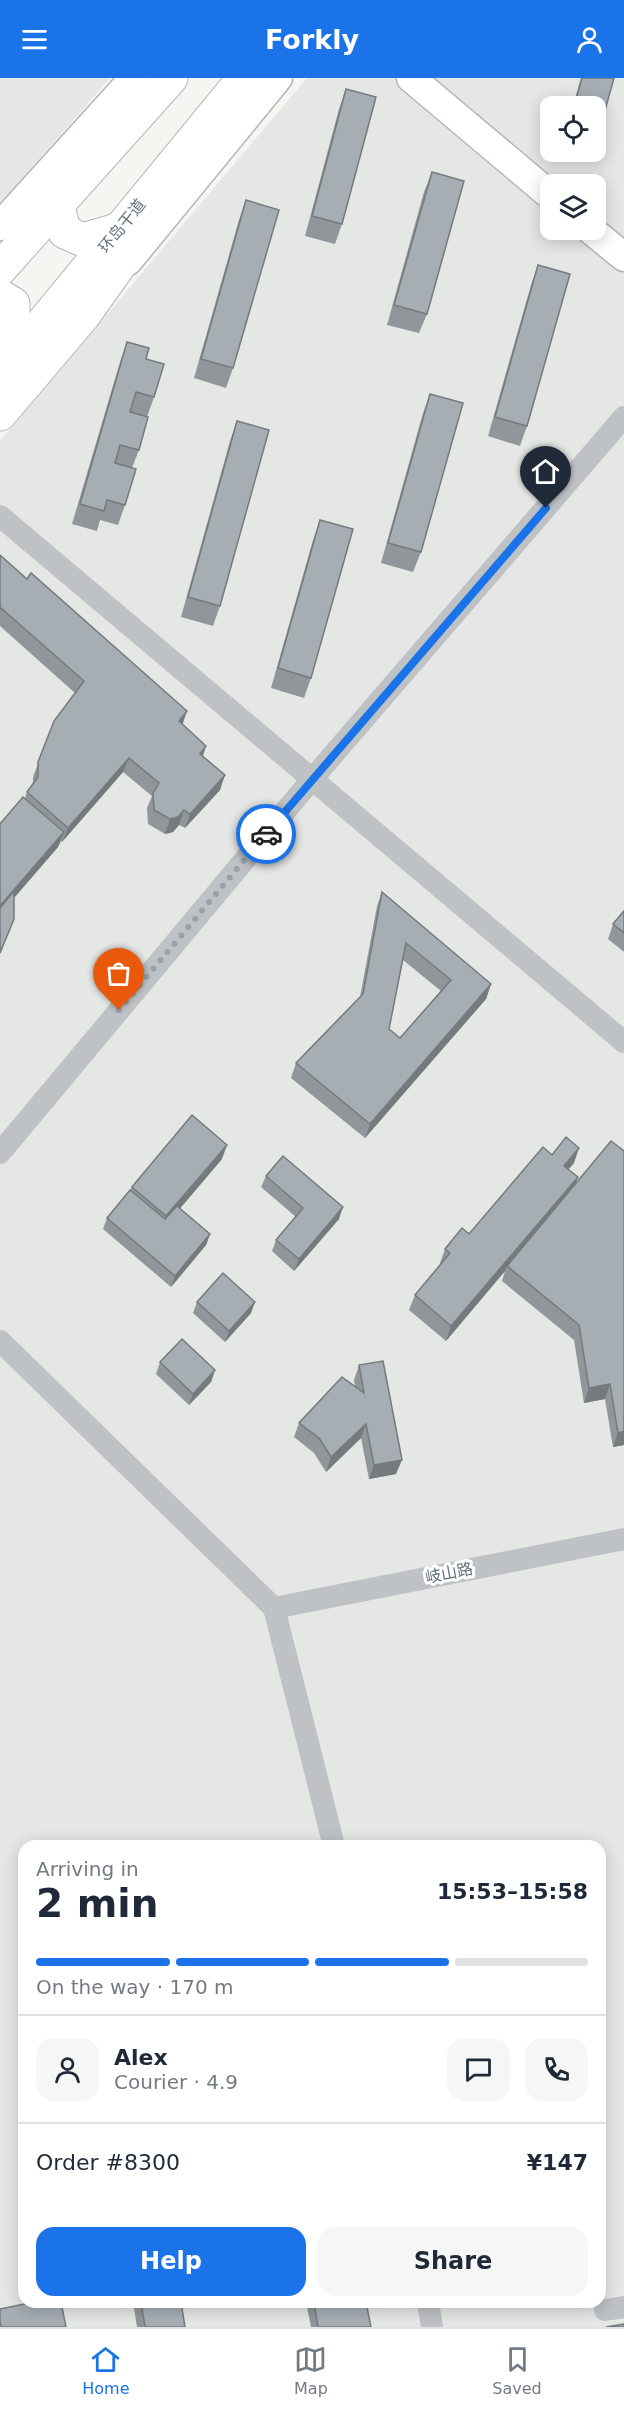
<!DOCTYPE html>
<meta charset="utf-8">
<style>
body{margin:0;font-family:"DejaVu Sans","Noto Sans SC",sans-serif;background:#f6f6f7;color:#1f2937;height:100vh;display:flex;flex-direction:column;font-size:22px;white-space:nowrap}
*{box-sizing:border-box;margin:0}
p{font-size:20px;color:#747a83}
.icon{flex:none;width:33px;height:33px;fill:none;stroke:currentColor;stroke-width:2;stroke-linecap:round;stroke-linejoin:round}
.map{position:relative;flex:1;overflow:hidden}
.details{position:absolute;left:18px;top:1762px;width:588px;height:468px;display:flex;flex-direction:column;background:#fff;border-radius:18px;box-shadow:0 3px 15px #0003}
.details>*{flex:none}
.controls{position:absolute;left:540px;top:18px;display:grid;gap:12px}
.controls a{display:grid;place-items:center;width:66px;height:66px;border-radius:12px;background:#fff;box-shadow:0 3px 15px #0003;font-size:30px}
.pin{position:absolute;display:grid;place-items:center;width:51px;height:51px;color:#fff;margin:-62px -26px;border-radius:50% 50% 50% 0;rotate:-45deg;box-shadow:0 0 6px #0007}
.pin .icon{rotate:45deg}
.courier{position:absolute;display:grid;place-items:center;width:60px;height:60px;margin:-30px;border:4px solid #1a73e8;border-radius:50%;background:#fff;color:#222;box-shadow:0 2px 8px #0007}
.summary em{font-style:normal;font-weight:700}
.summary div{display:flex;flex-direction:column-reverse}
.summary{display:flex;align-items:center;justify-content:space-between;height:102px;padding:0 18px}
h1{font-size:39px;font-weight:700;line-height:45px}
.bar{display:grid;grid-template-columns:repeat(4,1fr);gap:9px 6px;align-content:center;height:72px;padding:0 18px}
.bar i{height:8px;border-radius:4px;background:#e0e1e3}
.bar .active{background:#1a73e8}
.bar p{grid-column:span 4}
.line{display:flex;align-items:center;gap:15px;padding:0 18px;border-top:2px solid #e0e1e3}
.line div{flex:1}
.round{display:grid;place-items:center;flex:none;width:63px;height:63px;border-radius:18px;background:#f6f6f7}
.primary-button{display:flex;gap:12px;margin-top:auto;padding:12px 18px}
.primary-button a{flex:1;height:69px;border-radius:18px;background:#1a73e8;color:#fff;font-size:24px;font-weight:700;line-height:69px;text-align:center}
.primary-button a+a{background:#f6f6f7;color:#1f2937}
header{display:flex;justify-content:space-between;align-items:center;height:78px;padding:0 18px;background:#1a73e8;color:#fff;font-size:27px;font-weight:700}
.tabs{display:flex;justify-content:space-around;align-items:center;height:84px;border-top:2px solid #e0e1e3;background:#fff;font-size:16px;color:#747a83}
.tabs a{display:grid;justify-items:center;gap:3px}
.tabs .active{color:#1a73e8}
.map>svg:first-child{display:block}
.built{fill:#e5e7e5;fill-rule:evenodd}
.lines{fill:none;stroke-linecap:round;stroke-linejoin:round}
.major-casing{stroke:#b1b6b9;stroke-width:31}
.highway-casing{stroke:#b3b6b9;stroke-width:35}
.minor{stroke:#bec2c5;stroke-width:22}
.major{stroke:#fff;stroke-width:28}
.highway{stroke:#fff;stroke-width:33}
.wall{fill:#90969a;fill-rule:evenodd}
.shaded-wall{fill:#757a7d}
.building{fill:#a7aeb3;stroke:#757a7d;stroke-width:1.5;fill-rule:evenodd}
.done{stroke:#97a1a8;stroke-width:6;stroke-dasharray:0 10.8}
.route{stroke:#1a73e8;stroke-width:8}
.labels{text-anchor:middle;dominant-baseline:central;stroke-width:6;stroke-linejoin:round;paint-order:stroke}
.street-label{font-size:16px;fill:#657481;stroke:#fff}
</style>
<header><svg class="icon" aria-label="menu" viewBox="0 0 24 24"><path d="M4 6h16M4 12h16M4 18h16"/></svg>Forkly<svg class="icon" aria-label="person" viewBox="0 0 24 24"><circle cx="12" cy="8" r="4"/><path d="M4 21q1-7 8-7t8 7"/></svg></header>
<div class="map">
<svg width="624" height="2249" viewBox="0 0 624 2249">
<rect width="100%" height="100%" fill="#f5f5f1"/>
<g class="built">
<path d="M 0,0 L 110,0 L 0,126 Z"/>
<path d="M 307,0 L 624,0 L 624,2249 L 0,2249 L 0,363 ZM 550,28 L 596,28 L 596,74 L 550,74 ZM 550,106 L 596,106 L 596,152 L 550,152 ZM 24,1768 L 600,1768 L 600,2224 L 24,2224 Z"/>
</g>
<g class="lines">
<defs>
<g id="major">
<path d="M 411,0 L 550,117"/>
<path d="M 0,148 L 134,0"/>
<path d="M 591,152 L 624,179"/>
<path d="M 128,183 L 278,0"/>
</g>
<g id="highway">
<path d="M 57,127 L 65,154 L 83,162 L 120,151"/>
<path d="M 0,191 L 171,0"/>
<path d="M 0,218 L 13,226 L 12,283"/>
<path d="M 0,297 L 244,0"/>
<path d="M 0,336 L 84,237 L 138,161"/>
</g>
</defs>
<use href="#major" class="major-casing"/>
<use href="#highway" class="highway-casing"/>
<g class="minor">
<path d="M 0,438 L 624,964"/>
<path d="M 0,1075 L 313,700 L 624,339"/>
<path d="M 0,1263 L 274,1530 L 334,1768"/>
<path d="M 274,1530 L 624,1461"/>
<path d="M 428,2224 L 432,2249"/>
<path d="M 605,2232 L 624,2229"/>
</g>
<use href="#major" class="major"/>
<use href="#highway" class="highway"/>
</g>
<g class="wall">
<path d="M 581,0 L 614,0 L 602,43 L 596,61 L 596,28 L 573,28 Z"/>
<path d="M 346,11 L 342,146 L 335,166 L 305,158 L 339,31 Z"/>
<path d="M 432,94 L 427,236 L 419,255 L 387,247 L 424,114 Z"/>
<path d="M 246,122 L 233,290 L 226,310 L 194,300 L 239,142 Z"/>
<path d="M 538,187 L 527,348 L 520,368 L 488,358 L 531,207 Z"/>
<path d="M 127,264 L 146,281 L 154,319 L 147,339 L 139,372 L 132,390 L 125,427 L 118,447 L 100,442 L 97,453 L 72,446 L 120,284 Z"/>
<path d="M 430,316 L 421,474 L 413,494 L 381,485 L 423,335 Z"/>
<path d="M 237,343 L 220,528 L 213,548 L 181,539 L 230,363 Z"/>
<path d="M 320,442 L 311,600 L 304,620 L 271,610 L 313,462 Z"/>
<path d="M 0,477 L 206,668 L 203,678 L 220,712 L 185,750 L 179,747 L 173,754 L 165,756 L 148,746 L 147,730 L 152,718 L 123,694 L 62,764 L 61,763 L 58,769 L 14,820 L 0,876 L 25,720 L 27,714 L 33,706 L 33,699 L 54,643 L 75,615 L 0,548 Z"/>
<path d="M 382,814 L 491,906 L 486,921 L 365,1060 L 291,1000 L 296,985 L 360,919 L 377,828 ZM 403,882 L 441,913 L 400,960 L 389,951 Z"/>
<path d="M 624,833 L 624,874 L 608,861 L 613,846 Z"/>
<path d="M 552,1077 L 574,1085 L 568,1091 L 575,1107 L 624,1367 L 613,1369 L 605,1321 L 584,1325 L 574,1262 L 502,1203 L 505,1193 L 446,1263 L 409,1232 L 415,1217 L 441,1186 L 440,1185 L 445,1171 L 469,1156 Z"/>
<path d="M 222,1081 L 180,1130 L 210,1156 L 206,1167 L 171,1209 L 103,1151 L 107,1140 L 130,1112 L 132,1109 Z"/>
<path d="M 266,1098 L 339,1141 L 294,1193 L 272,1173 L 276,1162 L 296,1139 L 261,1109 Z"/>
<path d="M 197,1224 L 251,1235 L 225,1264 L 193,1235 Z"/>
<path d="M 160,1284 L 215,1292 L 211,1304 L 189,1327 L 156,1296 Z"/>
<path d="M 359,1287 L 396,1396 L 369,1401 L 361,1360 L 326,1394 L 314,1375 L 294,1359 L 299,1345 L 355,1309 L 354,1302 Z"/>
<path d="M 133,2224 L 181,2224 L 185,2249 L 137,2249 Z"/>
<path d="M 306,2224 L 366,2224 L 371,2249 L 311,2249 Z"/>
</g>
<g class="shaded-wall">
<path d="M 187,633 L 182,648 L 179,643 Z"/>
<path d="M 206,668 L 201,682 L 200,676 Z"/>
<path d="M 129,680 L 123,694 L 62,764 L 68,750 Z"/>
<path d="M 225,697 L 220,712 L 185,750 L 190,736 Z"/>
<path d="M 184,732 L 179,747 L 173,754 L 165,756 L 170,741 Z"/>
<path d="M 64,754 L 58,769 L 0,836 L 0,828 Z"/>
<path d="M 491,906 L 486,921 L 365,1060 L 370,1046 Z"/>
<path d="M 227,1067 L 222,1081 L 161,1153 L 166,1138 Z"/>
<path d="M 579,1070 L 574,1085 L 559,1102 L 564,1088 Z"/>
<path d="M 578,1099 L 573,1114 L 507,1188 L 505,1193 L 446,1263 L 451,1248 Z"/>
<path d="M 343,1129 L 339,1141 L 294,1193 L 299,1181 Z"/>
<path d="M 210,1156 L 206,1167 L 171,1209 L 175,1198 Z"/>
<path d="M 255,1224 L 251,1235 L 225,1264 L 229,1253 Z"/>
<path d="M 215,1292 L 211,1304 L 189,1327 L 193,1316 Z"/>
<path d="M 610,1306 L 605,1321 L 584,1325 L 589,1310 Z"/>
<path d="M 366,1346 L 361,1360 L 326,1394 L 331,1379 Z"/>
<path d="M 624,1353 L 624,1367 L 613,1369 L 618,1355 Z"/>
<path d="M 402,1382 L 396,1396 L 369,1401 L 374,1387 Z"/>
</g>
<g class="building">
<path d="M 582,0 L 614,0 L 602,43 L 596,41 L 596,28 L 574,28 Z"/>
<path d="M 346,11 L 376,19 L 342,146 L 312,138 Z"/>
<path d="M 432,94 L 464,103 L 427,236 L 394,227 Z"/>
<path d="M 246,122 L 279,132 L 233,290 L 201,281 Z"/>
<path d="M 538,187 L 570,196 L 527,348 L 495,339 Z"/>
<path d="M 127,264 L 149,270 L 146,281 L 164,286 L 154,319 L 136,314 L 130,334 L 148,339 L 139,372 L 120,367 L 115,385 L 136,391 L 125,427 L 107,422 L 104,433 L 80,426 Z"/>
<path d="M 430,316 L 463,325 L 421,474 L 388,465 Z"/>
<path d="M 237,343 L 269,352 L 220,528 L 188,519 Z"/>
<path d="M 320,442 L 353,451 L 311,600 L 278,590 Z"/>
<path d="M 0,477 L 27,501 L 31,495 L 187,633 L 179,643 L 206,668 L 200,676 L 225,697 L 190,736 L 184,732 L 178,739 L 170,741 L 154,732 L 153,715 L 159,705 L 129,680 L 68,750 L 27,714 L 38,699 L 38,684 L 54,643 L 84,603 L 1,530 L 0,531 Z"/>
<path d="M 23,719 L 64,754 L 0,828 L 0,746 Z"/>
<path d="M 14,813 L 14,841 L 0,875 L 0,830 Z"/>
<path d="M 382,814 L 491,906 L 370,1046 L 296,985 L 363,916 ZM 406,865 L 451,902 L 400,960 L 389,951 Z"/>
<path d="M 624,833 L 624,855 L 613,846 Z"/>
<path d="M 192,1037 L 227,1067 L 166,1138 L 132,1109 Z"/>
<path d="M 566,1059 L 579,1070 L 564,1088 L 578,1099 L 451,1248 L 415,1217 L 450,1175 L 445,1171 L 462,1150 L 469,1156 L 543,1069 L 552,1077 Z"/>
<path d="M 611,1063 L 624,1073 L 624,1353 L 618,1355 L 610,1306 L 589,1310 L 579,1247 L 507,1188 Z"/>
<path d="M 283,1078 L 343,1129 L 299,1181 L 276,1162 L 303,1130 L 266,1098 Z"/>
<path d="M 130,1112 L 165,1141 L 177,1128 L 210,1156 L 175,1198 L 107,1140 Z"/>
<path d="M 223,1195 L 255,1224 L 229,1253 L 197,1224 Z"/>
<path d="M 182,1261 L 215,1292 L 193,1316 L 160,1284 Z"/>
<path d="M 383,1283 L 402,1382 L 374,1387 L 366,1346 L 331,1379 L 319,1360 L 299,1345 L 342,1299 L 364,1315 L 359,1287 Z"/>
<path d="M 34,2224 L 61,2224 L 66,2249 L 1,2249 L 0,2243 L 0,2231 Z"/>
<path d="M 141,2224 L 181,2224 L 185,2249 L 145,2249 Z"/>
<path d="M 314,2224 L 366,2224 L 371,2249 L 318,2249 Z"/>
<path d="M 624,2246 L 624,2249 L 606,2249 Z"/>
</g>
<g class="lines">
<path class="done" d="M 119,932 L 266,756"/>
<path class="route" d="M 266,756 L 546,430"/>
</g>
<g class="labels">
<g class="street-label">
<text transform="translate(122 148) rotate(-51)">环岛干道</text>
<text transform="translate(449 1495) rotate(-11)">岐山路</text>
</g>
</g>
</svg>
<div class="controls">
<a><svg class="icon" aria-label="locate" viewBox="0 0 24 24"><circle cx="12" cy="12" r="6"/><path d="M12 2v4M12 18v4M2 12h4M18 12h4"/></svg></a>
<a><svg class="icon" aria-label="layers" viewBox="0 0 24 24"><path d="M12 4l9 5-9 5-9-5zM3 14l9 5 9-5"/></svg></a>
</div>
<div class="pin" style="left:119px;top:932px;background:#ea580c"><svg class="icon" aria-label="bag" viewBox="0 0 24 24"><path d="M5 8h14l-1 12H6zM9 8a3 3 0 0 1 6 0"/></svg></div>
<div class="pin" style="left:546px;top:430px;background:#1f2937"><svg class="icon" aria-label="home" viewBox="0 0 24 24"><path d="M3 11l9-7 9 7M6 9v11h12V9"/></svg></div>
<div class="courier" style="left:266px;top:756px"><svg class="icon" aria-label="car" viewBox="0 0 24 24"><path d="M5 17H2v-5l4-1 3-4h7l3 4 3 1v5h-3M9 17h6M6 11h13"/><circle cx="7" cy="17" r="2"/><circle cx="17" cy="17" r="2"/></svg></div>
<section class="details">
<div class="summary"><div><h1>2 min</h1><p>Arriving in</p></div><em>15:53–15:58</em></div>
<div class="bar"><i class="active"></i><i class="active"></i><i class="active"></i><i></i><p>On the way · 170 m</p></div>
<div class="line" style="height:108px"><a class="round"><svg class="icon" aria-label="person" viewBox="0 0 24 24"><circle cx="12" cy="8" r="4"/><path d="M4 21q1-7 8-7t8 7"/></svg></a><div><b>Alex</b><p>Courier · 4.9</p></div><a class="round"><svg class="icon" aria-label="chat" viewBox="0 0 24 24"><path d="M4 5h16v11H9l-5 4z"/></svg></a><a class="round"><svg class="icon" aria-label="phone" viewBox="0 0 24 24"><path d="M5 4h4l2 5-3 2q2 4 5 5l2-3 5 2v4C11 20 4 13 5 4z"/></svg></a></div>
<div class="line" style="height:78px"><div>Order #8300</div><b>¥147</b></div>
<div class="primary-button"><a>Help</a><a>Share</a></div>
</section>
</div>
<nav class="tabs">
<a class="active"><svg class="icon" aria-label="home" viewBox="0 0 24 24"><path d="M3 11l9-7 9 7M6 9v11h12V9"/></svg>Home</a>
<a><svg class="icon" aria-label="map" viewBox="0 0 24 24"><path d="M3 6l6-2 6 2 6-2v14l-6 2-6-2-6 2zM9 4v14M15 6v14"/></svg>Map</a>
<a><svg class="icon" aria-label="saved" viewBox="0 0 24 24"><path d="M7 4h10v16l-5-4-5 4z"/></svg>Saved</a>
</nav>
